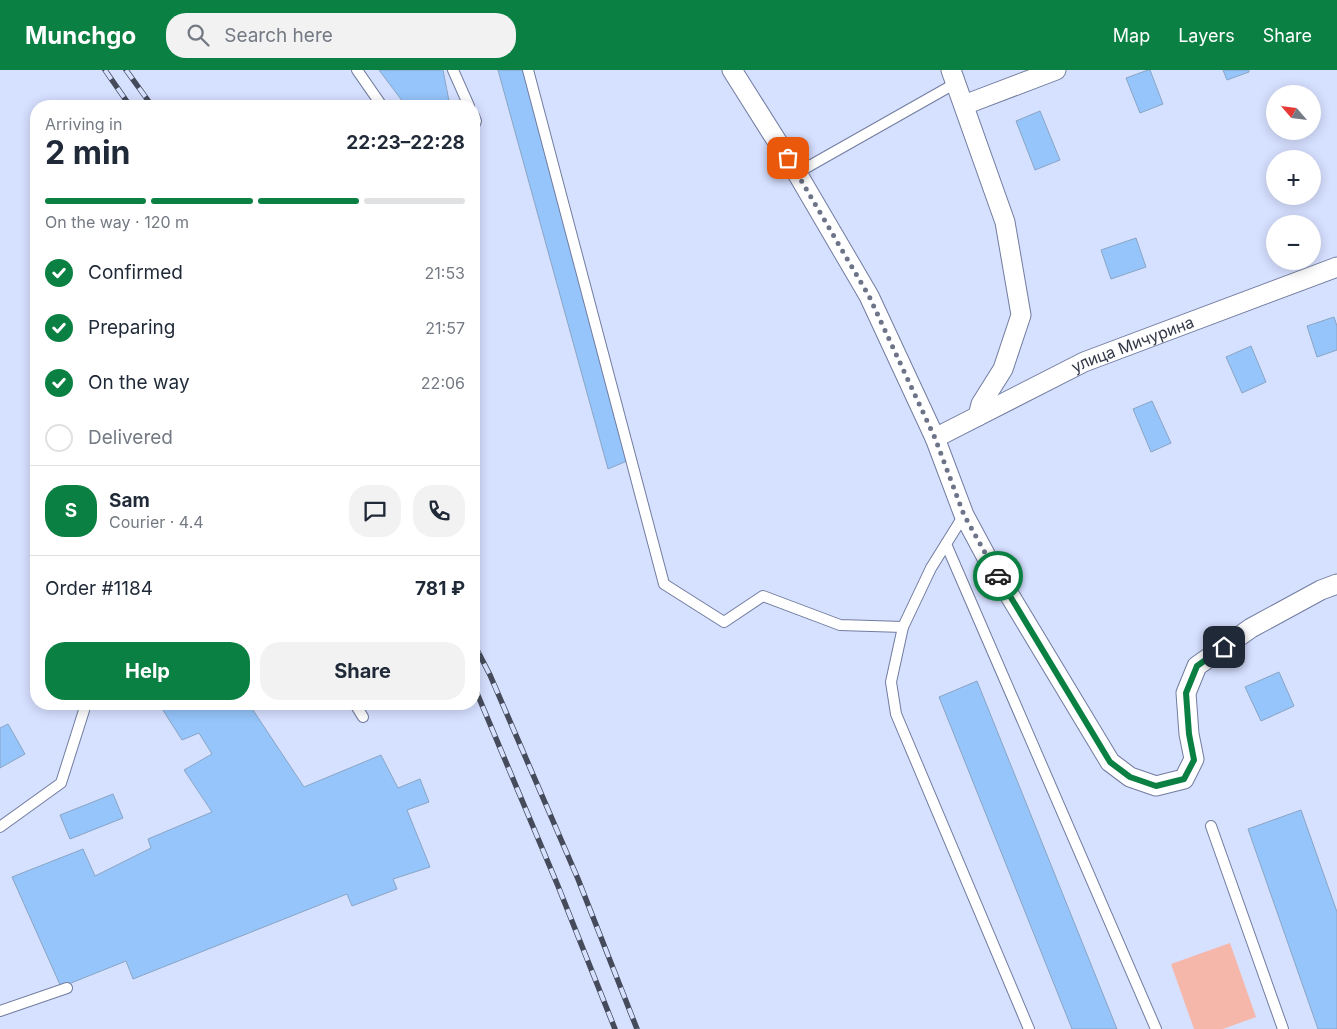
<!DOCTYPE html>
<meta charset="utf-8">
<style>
body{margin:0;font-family:Inter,sans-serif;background:#f2f2f3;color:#1f2937;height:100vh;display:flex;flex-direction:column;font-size:19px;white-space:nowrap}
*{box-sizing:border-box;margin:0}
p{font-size:16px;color:#747a83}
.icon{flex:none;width:28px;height:28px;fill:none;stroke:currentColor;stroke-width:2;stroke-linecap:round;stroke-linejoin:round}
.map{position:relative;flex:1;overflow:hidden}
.drawer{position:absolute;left:30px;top:30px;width:450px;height:610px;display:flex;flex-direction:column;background:#fff;border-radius:20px;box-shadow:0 2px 12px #0003}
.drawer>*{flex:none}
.needle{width:32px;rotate:298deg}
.fabs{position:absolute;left:1266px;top:15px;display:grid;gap:10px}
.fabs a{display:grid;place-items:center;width:55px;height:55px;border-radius:50%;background:#fff;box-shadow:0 2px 12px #0003;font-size:25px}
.pin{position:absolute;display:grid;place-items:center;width:42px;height:42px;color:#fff;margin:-21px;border-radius:10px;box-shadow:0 2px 8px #0006}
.courier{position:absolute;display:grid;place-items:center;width:50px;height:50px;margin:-25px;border:4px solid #0b8043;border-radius:50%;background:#fff;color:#222;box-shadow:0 1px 6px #0007}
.overview em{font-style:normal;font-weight:700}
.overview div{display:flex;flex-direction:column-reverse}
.overview{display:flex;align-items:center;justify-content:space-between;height:85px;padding:0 15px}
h1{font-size:32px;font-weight:700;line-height:38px}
.bar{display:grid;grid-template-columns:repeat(4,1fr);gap:8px 5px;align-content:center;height:60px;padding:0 15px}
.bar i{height:6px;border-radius:4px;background:#e0e1e3}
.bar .active{background:#0b8043}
.bar p{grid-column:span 4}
.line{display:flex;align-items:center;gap:12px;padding:0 15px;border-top:1px solid #e0e1e3}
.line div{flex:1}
.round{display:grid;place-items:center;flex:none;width:52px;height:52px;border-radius:20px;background:#f2f2f3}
ol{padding:0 15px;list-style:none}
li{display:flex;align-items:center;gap:15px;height:55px}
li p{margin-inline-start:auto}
li .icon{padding:5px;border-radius:50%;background:#0b8043;color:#fff;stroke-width:4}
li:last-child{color:#747a83}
li i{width:28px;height:28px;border:2px solid #e0e1e3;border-radius:50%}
.action{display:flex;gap:10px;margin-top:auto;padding:10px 15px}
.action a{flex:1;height:58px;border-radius:20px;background:#0b8043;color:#fff;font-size:20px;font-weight:700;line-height:58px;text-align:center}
.action a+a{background:#f2f2f3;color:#1f2937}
header{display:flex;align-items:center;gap:30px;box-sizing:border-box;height:70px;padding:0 25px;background:#0b8043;color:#fff}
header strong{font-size:24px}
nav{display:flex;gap:28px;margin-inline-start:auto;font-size:18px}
.search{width:350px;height:45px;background:#f2f2f3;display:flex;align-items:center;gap:12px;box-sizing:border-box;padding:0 18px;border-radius:20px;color:#747a83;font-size:19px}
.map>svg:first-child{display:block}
.green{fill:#f6b7ab}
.building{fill:#95c5fb;stroke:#8aa5c4}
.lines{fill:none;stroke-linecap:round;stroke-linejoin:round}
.service-casing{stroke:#717c9f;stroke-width:12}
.minor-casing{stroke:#717c9f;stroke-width:21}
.service{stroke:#fff;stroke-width:10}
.minor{stroke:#fff;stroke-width:19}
.rail-casing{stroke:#454b5b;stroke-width:5.5}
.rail{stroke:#d6e0ff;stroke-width:4;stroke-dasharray:11;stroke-linecap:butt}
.done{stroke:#6d7388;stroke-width:5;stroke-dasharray:0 9}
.route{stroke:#0b8043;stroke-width:6}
.labels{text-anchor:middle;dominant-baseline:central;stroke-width:4.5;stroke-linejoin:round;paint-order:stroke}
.street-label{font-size:16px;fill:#343948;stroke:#d6e0ff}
</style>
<header>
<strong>Munchgo</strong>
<div class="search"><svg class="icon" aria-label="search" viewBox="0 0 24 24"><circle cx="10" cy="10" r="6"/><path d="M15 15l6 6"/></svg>Search here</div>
<nav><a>Map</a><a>Layers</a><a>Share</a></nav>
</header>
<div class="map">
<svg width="1337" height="959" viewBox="0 0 1337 959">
<rect width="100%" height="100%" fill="#d6e0ff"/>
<path class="green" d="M 1230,873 L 1256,947 L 1223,959 L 1194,959 L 1171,894 Z"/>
<g class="building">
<path d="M 379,0 L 443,0 L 450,36 L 406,36 Z"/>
<path d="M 498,0 L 524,0 L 627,391 L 608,399 Z"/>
<path d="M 1148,0 L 1150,0 L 1163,34 L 1140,43 L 1126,8 Z"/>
<path d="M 1223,0 L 1249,0 L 1249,2 L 1227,10 Z"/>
<path d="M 1040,41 L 1060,90 L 1035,100 L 1016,51 Z"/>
<path d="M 1136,168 L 1146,197 L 1111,209 L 1101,180 Z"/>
<path d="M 1334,247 L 1337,256 L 1337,280 L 1317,287 L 1307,256 Z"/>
<path d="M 1251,276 L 1266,312 L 1242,323 L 1226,287 Z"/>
<path d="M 1152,331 L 1171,373 L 1151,382 L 1133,339 Z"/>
<path d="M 1279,602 L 1294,636 L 1261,651 L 1245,617 Z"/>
<path d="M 977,611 L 1117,959 L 1072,959 L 939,627 Z"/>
<path d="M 159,634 L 249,634 L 304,717 L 381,685 L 398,718 L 420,709 L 429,732 L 407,740 L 430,797 L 393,809 L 397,819 L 352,836 L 347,824 L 133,909 L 126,891 L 61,917 L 12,807 L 83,779 L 95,806 L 151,778 L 148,769 L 212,742 L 184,700 L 212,684 L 199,663 L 182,670 Z"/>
<path d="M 8,654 L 25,684 L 0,698 L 0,658 Z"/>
<path d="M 113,724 L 123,748 L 70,769 L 60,745 Z"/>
<path d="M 1301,740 L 1337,842 L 1337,959 L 1318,959 L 1248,759 Z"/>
</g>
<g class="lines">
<defs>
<g id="service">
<path d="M 357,0 L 382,36"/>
<path d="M 453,0 L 469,36"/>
<path d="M 528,0 L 664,514 L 724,552 L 763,526 L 840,555 L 903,557"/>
<path d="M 474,46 L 476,51 L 474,56"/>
<path d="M 797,103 L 956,13"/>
<path d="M 964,445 L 931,498 L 903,557 L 891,612 L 896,644 L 1029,959"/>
<path d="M 946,474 L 1156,959"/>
<path d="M 355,634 L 363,647"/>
<path d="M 1211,756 L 1283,959"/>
<path d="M 0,757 L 61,713 L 86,634"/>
<path d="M 0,941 L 67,918"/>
</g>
<g id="minor">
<path d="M 732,0 L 797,103 L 869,226 L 935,368 L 964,445 L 986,486 L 1110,692 L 1130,707 L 1156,716 L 1184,709 L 1194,689 L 1189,664 L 1186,623 L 1197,596 L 1251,558 L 1321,520 L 1337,514"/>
<path d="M 951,0 L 1005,152 L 1021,245 L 1003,299 L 981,334 L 978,346"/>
<path d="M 964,35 L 1056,0"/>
<path id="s1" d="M 935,368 L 1084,292 L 1337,197"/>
</g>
</defs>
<use href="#service" class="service-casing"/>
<use href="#minor" class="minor-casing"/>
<use href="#service" class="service"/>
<use href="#minor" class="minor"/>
<defs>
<g id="rail">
<path d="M 105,0 L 130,36"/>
<path d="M 126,0 L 152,36"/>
<path d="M 474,574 L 490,605 L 578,809 L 637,959"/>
<path d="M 474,616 L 558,816 L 615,959"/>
</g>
</defs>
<use href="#rail" class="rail-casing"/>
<use href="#rail" class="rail"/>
</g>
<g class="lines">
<path class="done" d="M 788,88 L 869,226 L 935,368 L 964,445 L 998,506"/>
<path class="route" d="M 998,506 L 1110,692 L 1130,707 L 1156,716 L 1184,709 L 1194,690 L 1189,664 L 1186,623 L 1197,596 L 1224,577"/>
</g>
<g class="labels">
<g class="street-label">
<text stroke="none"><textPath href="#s1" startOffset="219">улица Мичурина</textPath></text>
</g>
</g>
</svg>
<div class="fabs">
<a><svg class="needle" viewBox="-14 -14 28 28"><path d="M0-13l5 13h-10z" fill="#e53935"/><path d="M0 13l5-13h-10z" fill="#747a83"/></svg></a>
<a>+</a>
<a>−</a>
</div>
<div class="pin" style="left:788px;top:88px;background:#ea580c"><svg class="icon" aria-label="bag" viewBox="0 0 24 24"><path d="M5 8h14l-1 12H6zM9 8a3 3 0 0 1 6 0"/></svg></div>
<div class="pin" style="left:1224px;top:577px;background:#1f2937"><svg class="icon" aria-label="home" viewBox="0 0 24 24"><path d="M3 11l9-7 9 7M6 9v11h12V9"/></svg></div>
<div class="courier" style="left:998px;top:506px"><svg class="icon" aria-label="car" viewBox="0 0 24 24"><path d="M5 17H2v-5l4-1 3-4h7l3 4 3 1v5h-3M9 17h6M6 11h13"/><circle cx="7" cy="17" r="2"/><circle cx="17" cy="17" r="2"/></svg></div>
<section class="drawer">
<div class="overview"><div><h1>2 min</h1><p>Arriving in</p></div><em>22:23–22:28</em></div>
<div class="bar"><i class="active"></i><i class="active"></i><i class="active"></i><i></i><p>On the way · 120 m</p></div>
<ol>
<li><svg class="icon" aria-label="check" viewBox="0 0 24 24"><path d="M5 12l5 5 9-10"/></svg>Confirmed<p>21:53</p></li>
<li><svg class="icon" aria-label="check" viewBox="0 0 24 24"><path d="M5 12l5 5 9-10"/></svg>Preparing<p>21:57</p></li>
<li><svg class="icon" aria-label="check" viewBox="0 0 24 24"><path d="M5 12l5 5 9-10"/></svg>On the way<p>22:06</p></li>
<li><i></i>Delivered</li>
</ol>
<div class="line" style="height:90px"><b class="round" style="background:#0b8043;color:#fff">S</b><div><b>Sam</b><p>Courier · 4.4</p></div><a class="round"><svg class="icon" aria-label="chat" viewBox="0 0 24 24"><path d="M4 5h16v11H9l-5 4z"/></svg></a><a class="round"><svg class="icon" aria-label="phone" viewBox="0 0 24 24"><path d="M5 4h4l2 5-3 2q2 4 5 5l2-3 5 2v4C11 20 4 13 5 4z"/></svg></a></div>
<div class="line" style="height:65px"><div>Order #1184</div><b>781 ₽</b></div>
<div class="action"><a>Help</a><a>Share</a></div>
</section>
</div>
